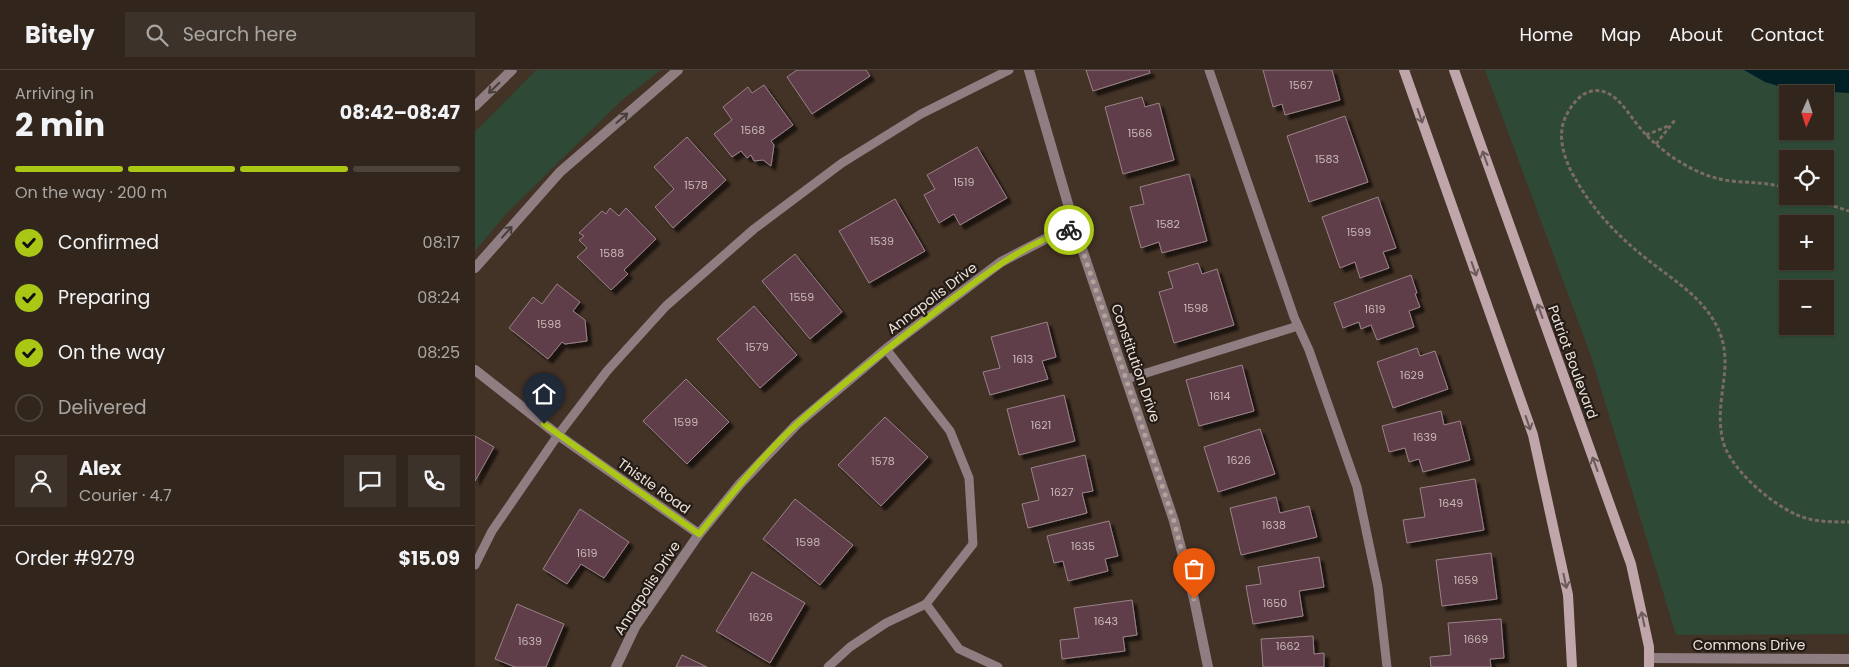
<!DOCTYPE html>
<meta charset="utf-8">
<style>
body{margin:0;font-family:Poppins,sans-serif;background:#3d3229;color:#f1f3f6;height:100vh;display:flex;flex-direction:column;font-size:19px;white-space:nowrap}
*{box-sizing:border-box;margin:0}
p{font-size:16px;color:#a8a5a3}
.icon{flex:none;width:28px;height:28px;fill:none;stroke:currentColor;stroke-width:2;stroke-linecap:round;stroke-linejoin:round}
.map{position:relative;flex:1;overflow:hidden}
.sheet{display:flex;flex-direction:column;background:#32261c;width:475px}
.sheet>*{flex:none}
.needle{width:32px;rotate:183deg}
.controls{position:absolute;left:1304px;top:15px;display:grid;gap:10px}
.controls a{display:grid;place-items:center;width:55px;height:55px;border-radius:0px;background:#32261c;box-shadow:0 1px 4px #0004,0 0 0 1px #4d433b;font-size:25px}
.pin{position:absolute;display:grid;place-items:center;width:42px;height:42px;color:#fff;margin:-51px -21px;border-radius:50% 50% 50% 0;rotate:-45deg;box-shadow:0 0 5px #0007}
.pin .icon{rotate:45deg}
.courier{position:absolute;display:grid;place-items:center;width:50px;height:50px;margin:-25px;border:4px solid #abc716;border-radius:50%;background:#fff;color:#222;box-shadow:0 1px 6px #0007}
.overview em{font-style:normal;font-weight:700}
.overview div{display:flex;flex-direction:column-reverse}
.overview{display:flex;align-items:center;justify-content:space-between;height:85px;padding:0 15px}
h1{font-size:32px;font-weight:700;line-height:38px}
.bar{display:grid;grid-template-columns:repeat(4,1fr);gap:8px 5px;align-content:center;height:60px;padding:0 15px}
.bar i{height:6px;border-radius:4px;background:#4d433b}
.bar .selected{background:#abc716}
.bar p{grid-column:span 4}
.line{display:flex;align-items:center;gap:12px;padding:0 15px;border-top:1px solid #4d433b}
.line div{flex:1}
.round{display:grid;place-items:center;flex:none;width:52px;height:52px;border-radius:0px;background:#3d3229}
ol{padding:0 15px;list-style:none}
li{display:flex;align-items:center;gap:15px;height:55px}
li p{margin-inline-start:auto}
li .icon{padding:5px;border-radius:50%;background:#abc716;color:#111;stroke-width:4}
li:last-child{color:#a8a5a3}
li i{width:28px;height:28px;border:2px solid #4d433b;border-radius:50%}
header{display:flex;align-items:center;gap:30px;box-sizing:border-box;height:70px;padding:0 25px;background:#32261c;border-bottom:1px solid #4d433b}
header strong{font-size:24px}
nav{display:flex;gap:28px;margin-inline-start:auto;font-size:18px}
.search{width:350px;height:45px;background:#3d3229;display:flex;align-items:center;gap:12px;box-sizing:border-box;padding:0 18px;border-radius:0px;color:#a8a5a3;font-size:19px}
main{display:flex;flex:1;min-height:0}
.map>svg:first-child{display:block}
.green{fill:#2f4937;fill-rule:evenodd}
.water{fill:#002025}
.building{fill:#5e3d48;stroke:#9a8289;filter:url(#shadow)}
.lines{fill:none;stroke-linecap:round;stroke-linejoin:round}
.path{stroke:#7b6c62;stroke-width:3;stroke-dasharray:4 2.5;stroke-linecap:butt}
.service{stroke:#8e7d81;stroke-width:9}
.minor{stroke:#8e7d81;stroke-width:10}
.secondary{stroke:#c0a5aa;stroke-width:10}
.oneway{stroke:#483e3b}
.oneway2{stroke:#6a5a59}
.done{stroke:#b2a49b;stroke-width:5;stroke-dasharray:0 9}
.route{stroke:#abc716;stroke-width:6}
.labels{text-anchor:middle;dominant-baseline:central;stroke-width:4.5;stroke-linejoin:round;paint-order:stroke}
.number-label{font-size:11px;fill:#c9b9b6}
.street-label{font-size:14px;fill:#ede2da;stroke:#231c16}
</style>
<header>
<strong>Bitely</strong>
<div class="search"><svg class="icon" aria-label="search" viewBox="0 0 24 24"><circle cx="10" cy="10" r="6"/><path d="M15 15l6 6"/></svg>Search here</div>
<nav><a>Home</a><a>Map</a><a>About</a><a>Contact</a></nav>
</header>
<main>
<section class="sheet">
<div class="overview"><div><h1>2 min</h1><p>Arriving in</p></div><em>08:42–08:47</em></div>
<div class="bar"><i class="selected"></i><i class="selected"></i><i class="selected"></i><i></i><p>On the way · 200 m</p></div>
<ol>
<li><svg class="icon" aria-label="check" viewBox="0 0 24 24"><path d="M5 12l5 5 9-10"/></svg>Confirmed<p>08:17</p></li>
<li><svg class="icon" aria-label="check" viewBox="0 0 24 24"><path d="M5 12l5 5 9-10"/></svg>Preparing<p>08:24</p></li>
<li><svg class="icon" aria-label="check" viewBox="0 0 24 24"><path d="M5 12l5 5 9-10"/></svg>On the way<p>08:25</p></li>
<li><i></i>Delivered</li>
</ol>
<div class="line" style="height:90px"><a class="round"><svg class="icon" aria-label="person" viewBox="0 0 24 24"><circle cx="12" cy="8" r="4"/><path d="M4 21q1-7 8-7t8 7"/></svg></a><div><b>Alex</b><p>Courier · 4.7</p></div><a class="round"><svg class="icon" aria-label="chat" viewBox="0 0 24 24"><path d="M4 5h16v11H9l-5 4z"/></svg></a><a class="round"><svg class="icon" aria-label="phone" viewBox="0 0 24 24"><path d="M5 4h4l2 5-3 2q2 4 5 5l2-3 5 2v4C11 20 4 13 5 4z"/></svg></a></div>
<div class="line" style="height:65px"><div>Order #9279</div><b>$15.09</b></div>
</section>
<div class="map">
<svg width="1374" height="597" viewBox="0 0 1374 597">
<defs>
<filter id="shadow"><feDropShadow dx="4.5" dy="4.5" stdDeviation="1" flood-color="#0009"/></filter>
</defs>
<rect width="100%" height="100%" fill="#433226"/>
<g class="green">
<path d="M 61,0 L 186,0 L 147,30 L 30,145 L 0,181 L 0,62 Z"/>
<path d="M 1010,0 L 1374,0 L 1374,564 L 1201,565 L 1116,286 ZM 1312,24 L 1350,24 L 1350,61 L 1312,61 ZM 1312,89 L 1350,89 L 1350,126 L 1312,126 ZM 1312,154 L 1350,154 L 1350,191 L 1312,191 ZM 1312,219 L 1350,219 L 1350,256 L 1312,256 Z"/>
</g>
<path class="water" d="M 1269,0 L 1374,0 L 1374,23 L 1313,19 L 1290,12 Z"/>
<g class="building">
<path d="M 322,0 L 391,0 L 395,6 L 337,44 L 312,7 Z"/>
<path d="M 611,0 L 674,0 L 675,3 L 618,21 Z"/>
<path d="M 788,0 L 857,0 L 865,30 L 810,45 L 807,34 L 798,37 Z"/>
<path d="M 289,15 L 318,55 L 296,71 L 299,75 L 296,96 L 288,90 L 279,91 L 276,85 L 272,88 L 266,81 L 257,87 L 239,64 L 257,50 L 248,37 L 273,17 L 277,23 Z"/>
<path d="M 667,27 L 670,37 L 684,33 L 699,90 L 648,104 L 630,37 Z"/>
<path d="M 870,46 L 893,112 L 834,132 L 812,66 Z"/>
<path d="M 212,67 L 251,110 L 198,158 L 180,137 L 199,119 L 179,97 Z"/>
<path d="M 502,77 L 532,128 L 485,155 L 479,144 L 464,153 L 449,125 L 460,119 L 452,105 Z"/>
<path d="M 714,104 L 732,171 L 687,183 L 684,172 L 666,178 L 655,137 L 669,134 L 665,117 Z"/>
<path d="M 903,127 L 921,178 L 908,182 L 914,198 L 885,208 L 880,192 L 865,198 L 847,147 Z"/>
<path d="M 420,129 L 450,181 L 394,213 L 364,161 Z"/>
<path d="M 135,138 L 144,146 L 151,138 L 181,169 L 149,200 L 153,204 L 136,220 L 102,187 L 112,178 L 104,170 L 109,166 L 104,163 L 127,141 L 131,144 Z"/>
<path d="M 320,184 L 367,242 L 335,269 L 287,211 Z"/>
<path d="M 723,193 L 727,204 L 742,199 L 759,255 L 699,273 L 684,222 L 698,218 L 693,202 Z"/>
<path d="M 936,205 L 942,223 L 940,224 L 945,237 L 934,241 L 939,257 L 902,270 L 896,255 L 886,259 L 884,252 L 868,258 L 859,233 Z"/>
<path d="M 82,214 L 105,232 L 98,241 L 110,250 L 112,271 L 90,274 L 87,272 L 73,289 L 34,258 L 58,227 L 67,234 Z"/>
<path d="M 279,236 L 322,285 L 285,318 L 242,269 Z"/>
<path d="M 572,252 L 581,287 L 567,291 L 573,309 L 515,325 L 508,302 L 525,298 L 516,267 Z"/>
<path d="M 942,278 L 945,286 L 960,281 L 973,319 L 918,338 L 902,292 Z"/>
<path d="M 767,295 L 779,341 L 724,356 L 711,310 Z"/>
<path d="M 211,309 L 254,352 L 212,394 L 168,351 Z"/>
<path d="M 589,325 L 600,371 L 544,385 L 532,339 Z"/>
<path d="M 966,341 L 969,355 L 985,351 L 995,390 L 948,402 L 944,389 L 934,392 L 930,378 L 914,382 L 907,356 Z"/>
<path d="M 410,347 L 453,387 L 406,436 L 363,395 Z"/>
<path d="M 785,359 L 800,404 L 743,422 L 729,377 Z"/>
<path d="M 0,366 L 19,377 L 0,411 Z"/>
<path d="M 610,385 L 618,421 L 607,423 L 612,443 L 553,458 L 547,434 L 564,430 L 556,398 Z"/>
<path d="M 1000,409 L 1009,460 L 932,473 L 928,450 L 950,447 L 945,418 Z"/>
<path d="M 801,427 L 805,443 L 834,436 L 842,467 L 766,485 L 755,438 Z"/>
<path d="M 320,429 L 378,475 L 345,515 L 288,469 Z"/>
<path d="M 105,439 L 154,472 L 129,508 L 106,494 L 92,514 L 68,499 Z"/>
<path d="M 634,451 L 643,486 L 630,489 L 633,501 L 593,511 L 588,491 L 579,493 L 572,466 Z"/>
<path d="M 1016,483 L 1022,529 L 967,536 L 961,490 Z"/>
<path d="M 844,487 L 849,517 L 824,521 L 828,546 L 778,554 L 771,516 L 786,514 L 783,497 Z"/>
<path d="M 277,502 L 330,533 L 295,593 L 241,561 Z"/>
<path d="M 657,530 L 662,565 L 648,567 L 650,581 L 587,589 L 585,570 L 604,568 L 599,538 Z"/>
<path d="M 42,534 L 89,554 L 71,597 L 40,597 L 20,589 Z"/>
<path d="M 1026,549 L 1029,588 L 1015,589 L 1016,597 L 956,597 L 955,587 L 976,585 L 973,553 Z"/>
<path d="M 838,566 L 839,584 L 849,583 L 849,597 L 788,597 L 786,569 Z"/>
<path d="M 207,585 L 232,597 L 201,597 Z"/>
</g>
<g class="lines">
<g class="path">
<path d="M 1171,65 L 1193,56"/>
<path d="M 1181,74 L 1200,50"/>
<path d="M 1312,119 C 1294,112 1276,113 1256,111 C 1232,108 1213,98 1193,84 C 1183,76 1174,69 1166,59 C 1153,45 1141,17 1117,21 C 1104,24 1096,36 1091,46 C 1082,64 1088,84 1096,101 C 1115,137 1141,165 1173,190 C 1192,205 1214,219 1229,237 C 1269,285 1238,318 1247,367 C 1252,397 1295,433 1322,445 C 1338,452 1356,452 1374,452"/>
<path d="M 1328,126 L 1374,141"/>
</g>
<g class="service">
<path d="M 734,0 L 819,247 L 834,280 L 882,417 L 903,517 L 912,597"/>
<path d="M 411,279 L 475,361 L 494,408 L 498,474 L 451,534 L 484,579 L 523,597"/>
<path d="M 652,309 L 823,256"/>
<path d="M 0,495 L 17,461 L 83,365 L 132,301 L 191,236 L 279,159 L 367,93 L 446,44 L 534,0"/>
<path d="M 353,597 L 375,577 L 411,553 L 451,534"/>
</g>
<g class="minor">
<path d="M 554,0 L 600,158 L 699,451 L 719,529 L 733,597"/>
<path d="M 0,36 L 37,0"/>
<path d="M 0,198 L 85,102 L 203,0"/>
<path d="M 0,300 L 83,365 L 224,464"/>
<path d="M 1174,588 L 1374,589"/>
<path d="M 141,597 L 160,557 L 224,464 L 265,414 L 322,354 L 411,279 L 526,192 L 578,165 L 600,158"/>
</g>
<g class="secondary">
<path d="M 929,0 L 1058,365 L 1093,525 L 1097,597"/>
<path d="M 979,0 L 1156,494 L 1174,577 L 1174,597"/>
</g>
</g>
<defs><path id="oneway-shaft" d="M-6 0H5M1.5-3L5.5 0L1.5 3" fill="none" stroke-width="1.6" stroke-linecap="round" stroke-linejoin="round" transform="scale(1.25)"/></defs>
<g class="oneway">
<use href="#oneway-shaft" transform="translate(19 18) rotate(136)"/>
<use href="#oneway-shaft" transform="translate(147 48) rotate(-41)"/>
<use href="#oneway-shaft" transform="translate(32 162) rotate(-48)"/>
</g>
<g class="oneway2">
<use href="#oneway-shaft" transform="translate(945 46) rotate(71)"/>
<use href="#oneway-shaft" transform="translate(1010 88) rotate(-110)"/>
<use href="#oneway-shaft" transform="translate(999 199) rotate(71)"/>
<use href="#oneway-shaft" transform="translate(1065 241) rotate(-110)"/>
<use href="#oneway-shaft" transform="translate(1053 353) rotate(71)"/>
<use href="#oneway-shaft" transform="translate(1120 394) rotate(-110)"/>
<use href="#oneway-shaft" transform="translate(1090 511) rotate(78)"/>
<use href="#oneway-shaft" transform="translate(1168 549) rotate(-102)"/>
</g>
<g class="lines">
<path class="done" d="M 594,160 L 600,158 L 699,451 L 719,529"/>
<path class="route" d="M 69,354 L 224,464 C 255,426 287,386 323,353 C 369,312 418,274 468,236 C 507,207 546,175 594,160"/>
</g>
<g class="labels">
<g class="number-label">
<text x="826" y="15">1567</text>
<text x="278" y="60">1568</text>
<text x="665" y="63">1566</text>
<text x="852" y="89">1583</text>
<text x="489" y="112">1519</text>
<text x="221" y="115">1578</text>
<text x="693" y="154">1582</text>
<text x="884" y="162">1599</text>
<text x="407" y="171">1539</text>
<text x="137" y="183">1588</text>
<text x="327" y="227">1559</text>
<text x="721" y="238">1598</text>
<text x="900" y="239">1619</text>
<text x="74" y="254">1598</text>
<text x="282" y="277">1579</text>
<text x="548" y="289">1613</text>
<text x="937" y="305">1629</text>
<text x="745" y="326">1614</text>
<text x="211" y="352">1599</text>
<text x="566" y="355">1621</text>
<text x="950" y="367">1639</text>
<text x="764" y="390">1626</text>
<text x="408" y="391">1578</text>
<text x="587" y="422">1627</text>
<text x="976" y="433">1649</text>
<text x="799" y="455">1638</text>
<text x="333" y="472">1598</text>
<text x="608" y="476">1635</text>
<text x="112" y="483">1619</text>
<text x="991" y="510">1659</text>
<text x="800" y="533">1650</text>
<text x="286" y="547">1626</text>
<text x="631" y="551">1643</text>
<text x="1001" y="569">1669</text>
<text x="55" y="571">1639</text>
<text x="813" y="576">1662</text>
</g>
<g class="street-label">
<text transform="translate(457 228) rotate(-37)">Annapolis Drive</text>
<text transform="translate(1098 292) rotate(70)">Patriot Boulevard</text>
<text transform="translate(661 293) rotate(71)">Constitution Drive</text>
<text transform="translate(179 416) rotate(35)">Thistle Road</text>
<text transform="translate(172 518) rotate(-57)">Annapolis Drive</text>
<text x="1274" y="575">Commons Drive</text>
</g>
</g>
</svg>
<div class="controls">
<a><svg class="needle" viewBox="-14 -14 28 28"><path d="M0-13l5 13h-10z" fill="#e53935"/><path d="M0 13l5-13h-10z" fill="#a8a5a3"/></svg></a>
<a><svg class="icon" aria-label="locate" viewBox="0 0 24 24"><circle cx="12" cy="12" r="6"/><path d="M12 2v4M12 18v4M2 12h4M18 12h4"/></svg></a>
<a>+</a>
<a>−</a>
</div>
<div class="pin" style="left:719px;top:529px;background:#ea580c"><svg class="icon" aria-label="bag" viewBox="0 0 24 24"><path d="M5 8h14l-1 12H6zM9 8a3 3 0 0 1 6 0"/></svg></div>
<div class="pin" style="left:69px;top:354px;background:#1f2937"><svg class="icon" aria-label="home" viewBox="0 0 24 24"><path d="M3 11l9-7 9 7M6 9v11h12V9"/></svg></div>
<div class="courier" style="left:594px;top:160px"><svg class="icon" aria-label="bike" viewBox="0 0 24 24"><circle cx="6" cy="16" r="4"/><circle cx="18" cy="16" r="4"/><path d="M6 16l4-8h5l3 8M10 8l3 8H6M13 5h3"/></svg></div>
</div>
</main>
